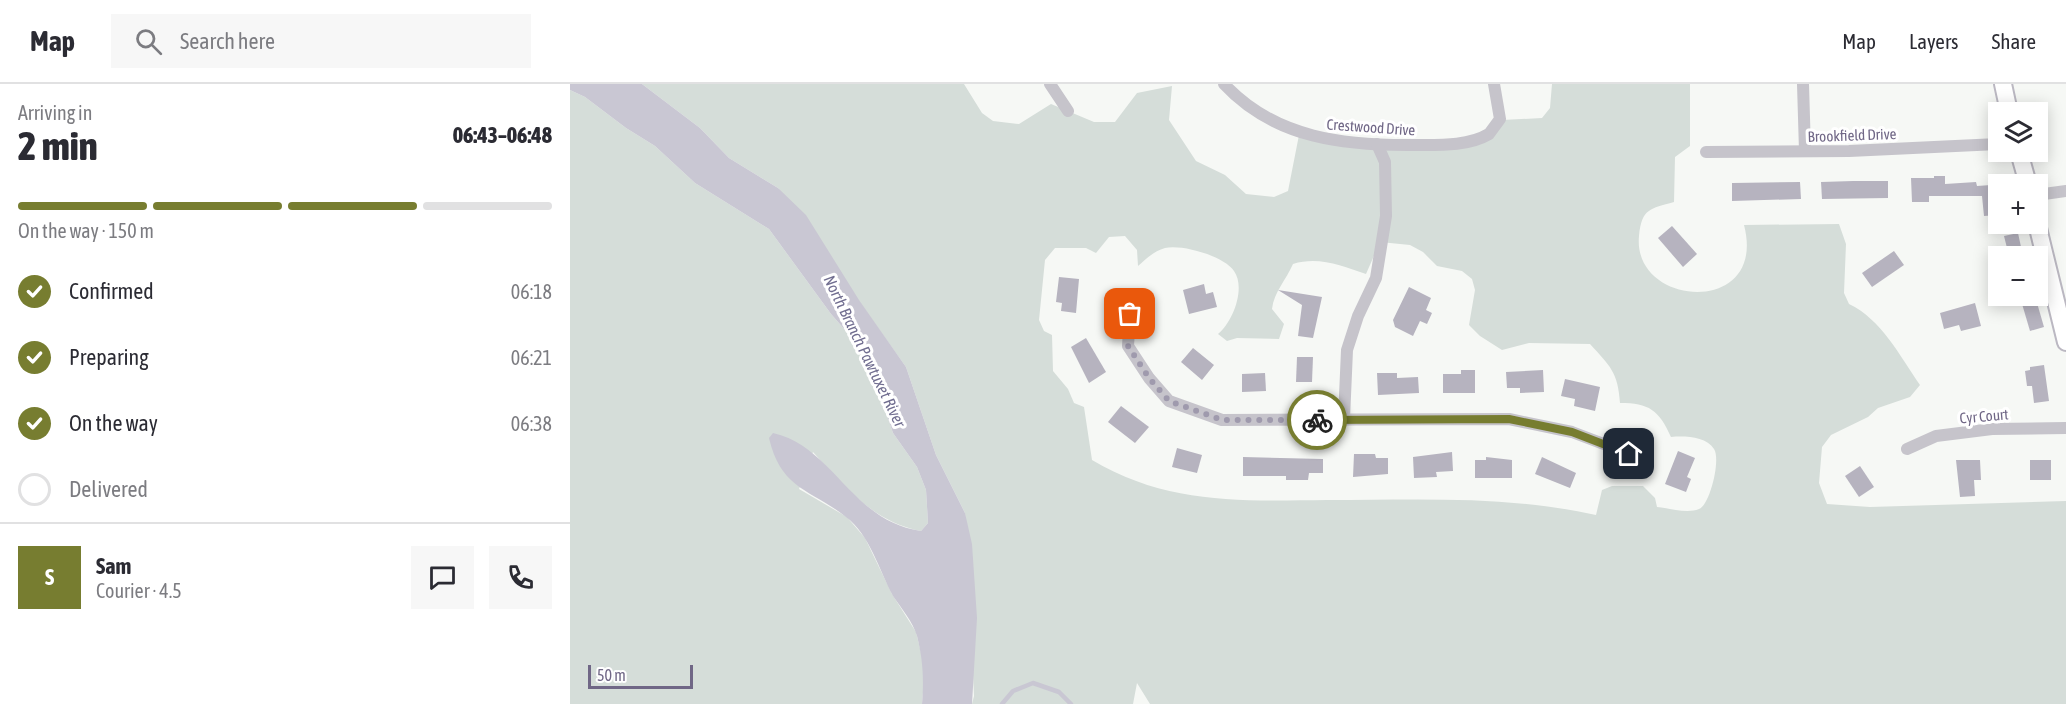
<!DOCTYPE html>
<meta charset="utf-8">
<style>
body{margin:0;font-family:"Asap Condensed",sans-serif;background:#f7f7f7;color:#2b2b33;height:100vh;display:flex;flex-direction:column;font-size:22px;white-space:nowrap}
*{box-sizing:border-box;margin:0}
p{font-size:20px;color:#7c7c81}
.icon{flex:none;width:33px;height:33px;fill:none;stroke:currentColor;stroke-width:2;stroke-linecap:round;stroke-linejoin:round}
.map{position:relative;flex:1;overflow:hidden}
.side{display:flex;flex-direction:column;background:#fff;width:570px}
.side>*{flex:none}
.tools{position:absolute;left:1418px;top:18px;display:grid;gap:12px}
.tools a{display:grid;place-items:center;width:60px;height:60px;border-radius:0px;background:#fff;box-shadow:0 3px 15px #0003;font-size:30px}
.scale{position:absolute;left:18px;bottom:15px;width:105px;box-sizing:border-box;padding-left:6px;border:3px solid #706786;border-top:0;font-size:16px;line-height:21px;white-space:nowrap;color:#706786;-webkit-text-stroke:4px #fff;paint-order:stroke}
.pin{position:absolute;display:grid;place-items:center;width:51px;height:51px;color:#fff;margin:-26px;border-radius:12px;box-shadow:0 3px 9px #0006}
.courier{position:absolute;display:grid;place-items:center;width:60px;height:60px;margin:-30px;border:4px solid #777d30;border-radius:50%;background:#fff;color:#222;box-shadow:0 2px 8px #0007}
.head em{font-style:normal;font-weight:800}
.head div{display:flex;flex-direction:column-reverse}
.head{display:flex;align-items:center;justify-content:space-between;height:102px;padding:0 18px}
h1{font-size:39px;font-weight:800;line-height:45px}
.bar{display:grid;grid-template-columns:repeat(4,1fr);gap:9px 6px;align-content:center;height:72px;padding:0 18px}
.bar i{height:8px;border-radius:4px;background:#e1e1e2}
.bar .selected{background:#777d30}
.bar p{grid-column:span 4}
.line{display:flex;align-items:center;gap:15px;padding:0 18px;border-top:2px solid #e1e1e2}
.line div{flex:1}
.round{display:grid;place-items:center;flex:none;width:63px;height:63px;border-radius:0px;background:#f7f7f7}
ol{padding:0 18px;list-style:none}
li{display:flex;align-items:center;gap:18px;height:66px}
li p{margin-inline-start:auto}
li .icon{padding:6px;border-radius:50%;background:#777d30;color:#fff;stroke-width:4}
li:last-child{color:#7c7c81}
li i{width:33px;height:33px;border:3px solid #e1e1e2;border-radius:50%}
header{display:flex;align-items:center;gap:36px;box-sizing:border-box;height:84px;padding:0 30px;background:#fff;border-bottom:2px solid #e1e1e2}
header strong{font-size:28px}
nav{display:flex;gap:33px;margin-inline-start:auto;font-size:21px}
.search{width:420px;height:54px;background:#f7f7f7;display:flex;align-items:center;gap:15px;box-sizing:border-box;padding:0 21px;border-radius:0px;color:#7c7c81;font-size:22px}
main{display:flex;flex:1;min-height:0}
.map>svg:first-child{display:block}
.green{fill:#d5ddd9;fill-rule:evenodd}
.water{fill:#c9c7d3}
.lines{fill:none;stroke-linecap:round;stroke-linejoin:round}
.stream{stroke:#c9c7d3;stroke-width:4.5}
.building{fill:#b6b3bf}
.secondary-casing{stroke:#bbb8c2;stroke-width:20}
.street{stroke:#c6c4cb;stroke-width:12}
.secondary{stroke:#fff;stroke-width:16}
.done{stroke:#9f9aad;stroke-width:6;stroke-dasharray:0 10.8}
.route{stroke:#777d30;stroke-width:8}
.labels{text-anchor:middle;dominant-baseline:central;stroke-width:6;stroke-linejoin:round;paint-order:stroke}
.street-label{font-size:15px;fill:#706786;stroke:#fff}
.water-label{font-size:16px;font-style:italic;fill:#716e90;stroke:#fff}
</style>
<header>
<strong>Map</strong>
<div class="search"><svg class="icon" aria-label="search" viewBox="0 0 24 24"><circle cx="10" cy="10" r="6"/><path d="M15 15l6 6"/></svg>Search here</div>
<nav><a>Map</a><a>Layers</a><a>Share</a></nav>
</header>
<main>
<section class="side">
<div class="head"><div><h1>2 min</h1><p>Arriving in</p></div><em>06:43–06:48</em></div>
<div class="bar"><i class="selected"></i><i class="selected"></i><i class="selected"></i><i></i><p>On the way · 150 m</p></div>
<ol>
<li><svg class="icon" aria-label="check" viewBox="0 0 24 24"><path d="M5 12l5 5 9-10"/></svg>Confirmed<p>06:18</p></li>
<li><svg class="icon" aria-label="check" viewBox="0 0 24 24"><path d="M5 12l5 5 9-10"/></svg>Preparing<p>06:21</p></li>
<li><svg class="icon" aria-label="check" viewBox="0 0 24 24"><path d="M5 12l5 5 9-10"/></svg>On the way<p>06:38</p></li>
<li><i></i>Delivered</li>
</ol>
<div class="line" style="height:108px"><b class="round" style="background:#777d30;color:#fff">S</b><div><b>Sam</b><p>Courier · 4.5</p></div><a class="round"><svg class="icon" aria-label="chat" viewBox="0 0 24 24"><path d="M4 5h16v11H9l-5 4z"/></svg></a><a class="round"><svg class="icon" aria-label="phone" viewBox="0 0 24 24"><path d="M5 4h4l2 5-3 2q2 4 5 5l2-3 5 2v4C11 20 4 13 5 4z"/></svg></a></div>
</section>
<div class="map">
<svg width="1496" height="620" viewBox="0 0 1496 620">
<rect width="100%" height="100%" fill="#f6f8f5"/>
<g class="green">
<path d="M 72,0 L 394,0 L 412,29 L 423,37 L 449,40 L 481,20 L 524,38 L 545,38 L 567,9 L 602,2 L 599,36 L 626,77 L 655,91 L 676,110 L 704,113 L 718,107 L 729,51 L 889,60 L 932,36 L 972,34 L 980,24 L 982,0 L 1120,0 L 1120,62 L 1105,73 L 1104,118 C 1080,125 1072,124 1069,152 C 1062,224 1198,233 1174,141 L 1269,140 L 1276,160 L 1274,209 L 1279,220 C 1311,235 1330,272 1350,301 L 1340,313 L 1308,324 L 1298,333 L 1261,351 L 1252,363 L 1249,399 L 1257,420 L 1300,423 L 1496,417 L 1496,620 L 580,620 L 567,599 L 563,620 L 402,620 L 404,612 L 395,429 L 366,371 L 336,283 L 208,104 L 159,74 L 130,44 ZM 555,152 L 567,166 L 568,182 C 576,175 584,167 595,164 C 612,160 654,172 664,187 C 676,204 663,238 648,250 L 657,257 L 667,254 L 709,255 L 714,240 L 702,225 C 704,208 716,196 723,180 C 749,172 772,182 796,190 L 810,158 L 840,161 L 853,168 L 867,182 L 892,187 L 902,195 L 905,206 L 899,241 L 910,252 L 932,266 L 959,259 L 1020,260 C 1040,282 1048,288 1050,319 C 1079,319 1089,326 1101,353 C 1114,352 1136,352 1144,365 C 1151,375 1140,421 1129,425 C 1117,430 1099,424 1087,423 L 1085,414 L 1073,402 L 1042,402 L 1032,406 L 1026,431 C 938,411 846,416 757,416 C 672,417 598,421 522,376 L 514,323 L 504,319 L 498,305 L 483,287 L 482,251 L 474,247 L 469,236 L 475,176 L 485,164 L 516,164 L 526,169 L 539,153 Z"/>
<path d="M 0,6 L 15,13 L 56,44 L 85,62 L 125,99 L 199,145 L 261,230 L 296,270 L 323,349 L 347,383 L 356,406 L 358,439 L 351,447 C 303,438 275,403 243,368 L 229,405 L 277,433 L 295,454 L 322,510 L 346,548 L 355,585 L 352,620 L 0,620 Z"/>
</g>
<path class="water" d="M 0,0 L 72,0 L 130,44 L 159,74 L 208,104 L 236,131 L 289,216 L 336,283 L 366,371 L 395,429 L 402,460 L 407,534 L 402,620 L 352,620 C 354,595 353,576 347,552 C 343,538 331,524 323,512 C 309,486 300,451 276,433 C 241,405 211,406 199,354 L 203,349 C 264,363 281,437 351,447 L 358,439 L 356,406 L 347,383 L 323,349 L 296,270 L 261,230 L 199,145 L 125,99 L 85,62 L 56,44 L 15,13 L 0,6 Z"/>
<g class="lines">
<path class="stream" d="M 432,620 L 443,607 L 463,599 L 489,608 L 501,620"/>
</g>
<g class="building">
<path d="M 1364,92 L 1375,92 L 1375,100 L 1406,98 L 1407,102 L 1421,101 L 1422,106 L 1428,106 L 1428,131 L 1414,132 L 1412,112 L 1359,112 L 1359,118 L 1342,118 L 1341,94 L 1364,94 Z"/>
<path d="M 1283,97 L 1318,97 L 1318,114 L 1252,115 L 1251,98 Z"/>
<path d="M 1230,98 L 1231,115 L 1162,117 L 1162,99 Z"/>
<path d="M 1102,142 L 1127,170 L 1113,183 L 1088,154 Z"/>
<path d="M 1448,149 L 1453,172 L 1439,172 L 1434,152 Z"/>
<path d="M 1324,167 L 1334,181 L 1302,203 L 1292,189 Z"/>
<path d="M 489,193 L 509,195 L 506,229 L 491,227 L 492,219 L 486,218 Z"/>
<path d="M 634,200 L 636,210 L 643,208 L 647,223 L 619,230 L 613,206 Z"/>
<path d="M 839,203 L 861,214 L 856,226 L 862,229 L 857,240 L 850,237 L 843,252 L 825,243 L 823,236 Z"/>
<path d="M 708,206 L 752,213 L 743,254 L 728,252 L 732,221 Z"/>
<path d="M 1465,212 L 1474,243 L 1460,247 L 1450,213 Z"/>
<path d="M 1405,219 L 1411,242 L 1391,247 L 1389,241 L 1374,245 L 1370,229 Z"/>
<path d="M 516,254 L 536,288 L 519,299 L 501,263 Z"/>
<path d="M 623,264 L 644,281 L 632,296 L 611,278 Z"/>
<path d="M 727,273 L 743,273 L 742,298 L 726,298 Z"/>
<path d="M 1474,281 L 1479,317 L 1464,319 L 1462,302 L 1457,302 L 1455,287 L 1460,286 L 1460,283 Z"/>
<path d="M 891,286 L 905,286 L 905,309 L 873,309 L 873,290 L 891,290 Z"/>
<path d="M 973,286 L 974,308 L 950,309 L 950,304 L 937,304 L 936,288 Z"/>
<path d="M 695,289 L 696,307 L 672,308 L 672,290 Z"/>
<path d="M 807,289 L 827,289 L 827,294 L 848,293 L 849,309 L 808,311 Z"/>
<path d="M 995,295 L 1030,303 L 1025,327 L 1004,322 L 1005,315 L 991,312 Z"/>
<path d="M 551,322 L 579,343 L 565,359 L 538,338 Z"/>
<path d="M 607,364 L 632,371 L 627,389 L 602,383 Z"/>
<path d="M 1108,367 L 1125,374 L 1117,393 L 1121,395 L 1116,408 L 1095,400 Z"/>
<path d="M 882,368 L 883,387 L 866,388 L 867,393 L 844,394 L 843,373 Z"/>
<path d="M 784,370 L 805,370 L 806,374 L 818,374 L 818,390 L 783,393 Z"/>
<path d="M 673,373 L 753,375 L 753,389 L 739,389 L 738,396 L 716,396 L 716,392 L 673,392 Z"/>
<path d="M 916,373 L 942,376 L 942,394 L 905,394 L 905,376 L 916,376 Z"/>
<path d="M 972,373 L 1006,389 L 1000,404 L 965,390 Z"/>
<path d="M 1386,376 L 1410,376 L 1411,396 L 1404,396 L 1405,412 L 1390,413 Z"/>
<rect x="1460" y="376" width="21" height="20"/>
<path d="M 1290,382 L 1304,403 L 1289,413 L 1275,392 Z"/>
</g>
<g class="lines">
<defs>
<g id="secondary">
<path d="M 1433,0 L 1439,28"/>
<path d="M 1449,68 L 1458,100"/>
<path d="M 1467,140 L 1496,258"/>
</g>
</defs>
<use href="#secondary" class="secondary-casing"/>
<g class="street">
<path d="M 480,0 L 498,27"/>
<path d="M 654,0 C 705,55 776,62 847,61 C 870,61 899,62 919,50 L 930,35 L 924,0"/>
<path d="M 1233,0 L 1235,67"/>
<path d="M 1136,68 L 1279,67 L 1428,60"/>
<path d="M 1467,111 L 1496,107"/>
<path d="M 560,230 L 558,262 L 579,294 L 599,317 L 652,336 L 939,335 L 1002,348 L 1060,370"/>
<path d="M 774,335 L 777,266 L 788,232 L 806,194 L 816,132 L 815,78 L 807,60"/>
<path d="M 1337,365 L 1366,352 L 1422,345 L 1496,344"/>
</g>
<use href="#secondary" class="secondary"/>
</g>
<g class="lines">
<path class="done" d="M 560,230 L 558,262 L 579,294 L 599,317 L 652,336 L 747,336"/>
<path class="route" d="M 747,336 L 939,335 L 1002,348 L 1059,370"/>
</g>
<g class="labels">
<g class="street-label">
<text transform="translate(801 43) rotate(4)">Crestwood Drive</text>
<text transform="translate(1282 51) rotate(-2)">Brookfield Drive</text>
<text transform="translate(1414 332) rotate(-5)">Cyr Court</text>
</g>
<g class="water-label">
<text transform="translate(295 267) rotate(64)">North Branch Pawtuxet River</text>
</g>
</g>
</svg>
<div class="tools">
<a><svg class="icon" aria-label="layers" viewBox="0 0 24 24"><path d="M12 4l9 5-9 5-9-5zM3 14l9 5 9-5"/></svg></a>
<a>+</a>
<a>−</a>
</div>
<div class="scale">50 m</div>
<div class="pin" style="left:560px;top:230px;background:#ea580c"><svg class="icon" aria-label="bag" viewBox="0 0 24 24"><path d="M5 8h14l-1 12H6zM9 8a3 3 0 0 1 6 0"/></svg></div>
<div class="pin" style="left:1059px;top:370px;background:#1f2937"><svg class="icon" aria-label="home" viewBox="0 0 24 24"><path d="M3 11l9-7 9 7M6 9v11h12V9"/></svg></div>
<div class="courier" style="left:747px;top:336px"><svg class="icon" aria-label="bike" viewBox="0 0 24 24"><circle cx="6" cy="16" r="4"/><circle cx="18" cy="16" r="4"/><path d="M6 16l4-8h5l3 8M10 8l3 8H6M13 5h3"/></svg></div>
</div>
</main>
